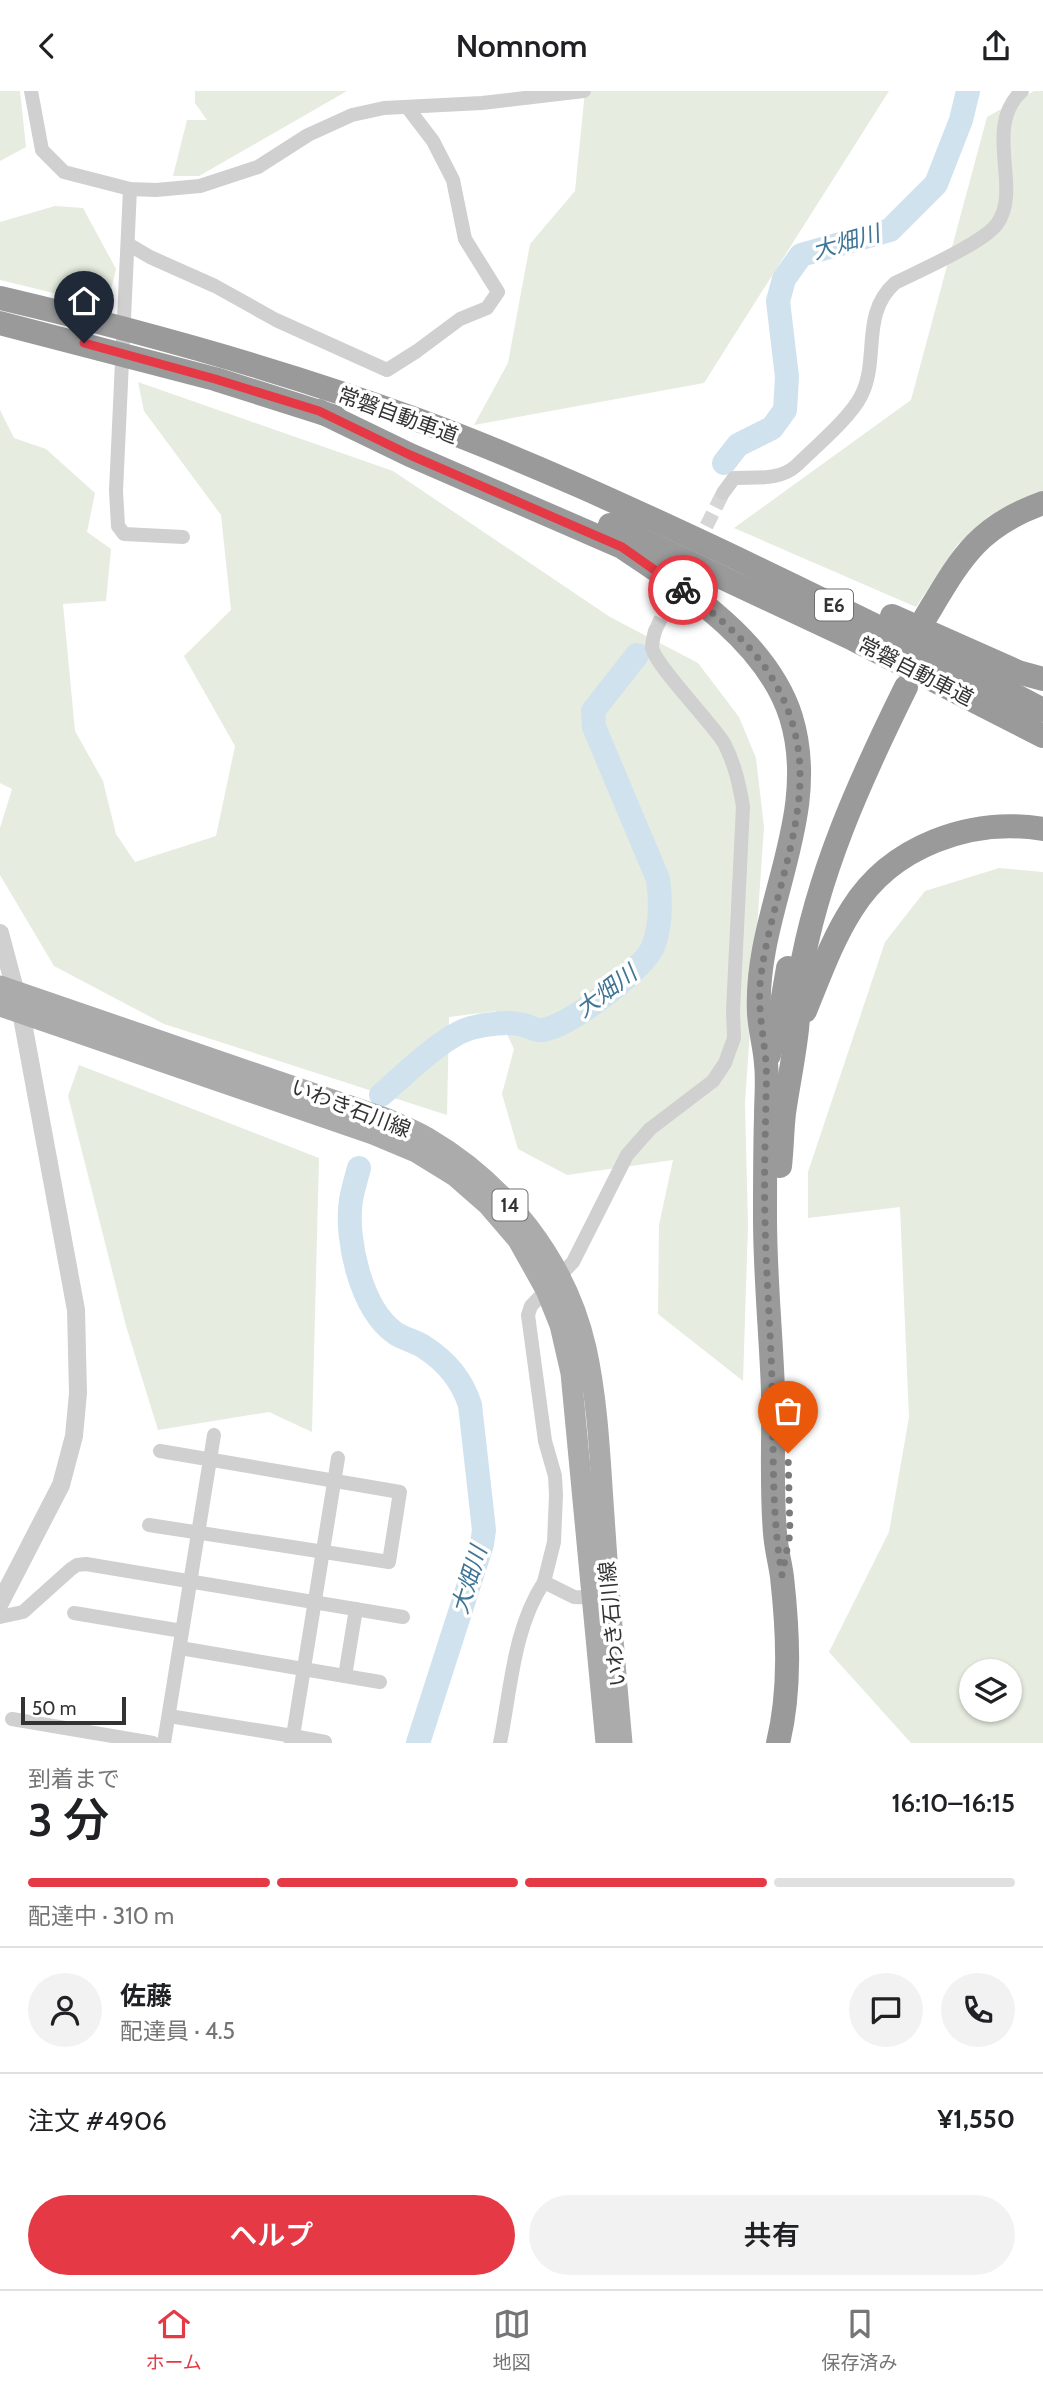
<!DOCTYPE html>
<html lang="ja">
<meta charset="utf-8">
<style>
body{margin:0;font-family:Cabin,"Noto Sans JP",sans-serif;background:#f2f2f2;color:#202124;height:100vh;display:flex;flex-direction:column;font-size:26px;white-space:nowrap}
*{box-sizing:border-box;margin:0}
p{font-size:23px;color:#757577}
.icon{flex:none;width:38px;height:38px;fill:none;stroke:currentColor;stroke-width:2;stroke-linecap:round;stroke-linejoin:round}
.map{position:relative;height:1652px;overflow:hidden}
.details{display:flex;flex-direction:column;background:#fff;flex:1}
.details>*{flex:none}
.fabs{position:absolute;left:959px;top:1568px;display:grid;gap:14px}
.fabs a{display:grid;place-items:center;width:63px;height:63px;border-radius:50%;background:#fff;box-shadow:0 2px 5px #0004;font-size:35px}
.scale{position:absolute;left:21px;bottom:18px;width:105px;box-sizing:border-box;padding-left:7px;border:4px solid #333;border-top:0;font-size:19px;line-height:24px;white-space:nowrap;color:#333;-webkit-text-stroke:5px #fff;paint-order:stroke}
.pin{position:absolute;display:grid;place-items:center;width:60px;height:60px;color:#fff;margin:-72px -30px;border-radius:50% 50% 50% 0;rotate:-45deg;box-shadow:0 0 7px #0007}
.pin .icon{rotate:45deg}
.courier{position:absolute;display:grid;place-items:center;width:70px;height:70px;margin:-35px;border:5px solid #e63946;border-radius:50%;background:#fff;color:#222;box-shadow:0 2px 9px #0007}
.head em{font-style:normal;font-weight:600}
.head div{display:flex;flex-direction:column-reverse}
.head{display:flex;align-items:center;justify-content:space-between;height:119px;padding:0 28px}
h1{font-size:46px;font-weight:600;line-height:52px}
.bar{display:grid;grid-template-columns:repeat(4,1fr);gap:10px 7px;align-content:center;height:84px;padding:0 28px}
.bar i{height:9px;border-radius:5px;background:#e0e0e0}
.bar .active{background:#e63946}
.bar p{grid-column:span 4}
.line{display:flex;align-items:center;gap:18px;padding:0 28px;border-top:2px solid #e0e0e0}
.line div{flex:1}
.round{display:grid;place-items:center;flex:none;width:74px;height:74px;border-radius:37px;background:#f2f2f2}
.cta{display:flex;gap:14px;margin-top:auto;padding:14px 28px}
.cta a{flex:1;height:80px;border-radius:42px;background:#e63946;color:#fff;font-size:28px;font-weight:600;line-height:80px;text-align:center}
.cta a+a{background:#f2f2f2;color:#202124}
header{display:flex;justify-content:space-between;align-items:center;height:91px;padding:0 28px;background:#fff;font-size:32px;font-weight:600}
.menu{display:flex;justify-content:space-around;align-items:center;height:98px;border-top:2px solid #e0e0e0;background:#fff;font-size:19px;color:#757577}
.menu a{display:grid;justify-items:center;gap:4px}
.menu .active{color:#e63946}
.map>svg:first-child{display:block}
.green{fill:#e6ecdf;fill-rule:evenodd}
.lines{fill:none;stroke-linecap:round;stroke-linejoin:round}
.river{stroke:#cfe2ee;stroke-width:24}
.minor-tunnel{stroke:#d6d6d6;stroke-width:14;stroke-dasharray:14 7;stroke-linecap:butt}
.minor{stroke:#d0d0d0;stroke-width:14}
.tertiary{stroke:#d0d0d0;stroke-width:18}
.primary{stroke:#ababab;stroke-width:21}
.motorway{stroke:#9a9a9a;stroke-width:24}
.done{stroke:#7a7a7a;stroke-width:7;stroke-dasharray:0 12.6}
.route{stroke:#e63946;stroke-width:9}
.labels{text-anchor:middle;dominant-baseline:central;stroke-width:7;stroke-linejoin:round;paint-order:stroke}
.shield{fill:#fff;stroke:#707070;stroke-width:2}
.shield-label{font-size:19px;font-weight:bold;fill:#333}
.street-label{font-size:21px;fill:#333;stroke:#fff}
.water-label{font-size:23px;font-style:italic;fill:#3f7597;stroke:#fff}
</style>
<header><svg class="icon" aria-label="back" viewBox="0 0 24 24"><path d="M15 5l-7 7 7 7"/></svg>Nomnom<svg class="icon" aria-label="share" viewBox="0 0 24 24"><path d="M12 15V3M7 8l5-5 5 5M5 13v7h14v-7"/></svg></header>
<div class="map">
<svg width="1043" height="1652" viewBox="0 0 1043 1652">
<rect width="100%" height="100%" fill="#fff"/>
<g class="green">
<path d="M 0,0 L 20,0 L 26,56 L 0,70 Z"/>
<path d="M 195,0 L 347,0 L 199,85 L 173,85 L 187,29 L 207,29 L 195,12 Z"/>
<path d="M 585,0 L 889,0 L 704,292 L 474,334 L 508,272 L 530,153 L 575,100 Z"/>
<path d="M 1034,0 L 1043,0 L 1043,402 L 1012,412 L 958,453 L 916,516 L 734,437 L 911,309 L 987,26 Z"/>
<path d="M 55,115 L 83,117 L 116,178 L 107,215 L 0,189 L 0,131 Z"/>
<path d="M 138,291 L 393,380 L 610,526 L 698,572 L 739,626 L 756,667 L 764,736 L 745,1012 L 748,1134 L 743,1290 L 658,1223 L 659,1134 L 673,1069 L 567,1084 L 518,1058 L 502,1003 L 514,958 L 496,920 L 449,926 L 447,1024 L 164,933 L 54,875 L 0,784 L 0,737 L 12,698 L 0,692 L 0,319 L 14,347 L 46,358 L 95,402 L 87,441 L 111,458 L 106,510 L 63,513 L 75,640 L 103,690 L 116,743 L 135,771 L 216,745 L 235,655 L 184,565 L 231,519 L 221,424 L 144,320 Z"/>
<path d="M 999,777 L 1043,781 L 1043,1652 L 911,1652 L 829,1561 L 889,1441 L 909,1326 L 900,1116 L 808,1127 L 808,1081 L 885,851 L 925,800 ZM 971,1580 L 1010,1580 L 1010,1619 L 971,1619 Z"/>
<path d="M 79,974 L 319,1067 L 312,1341 L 269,1321 L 158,1339 L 126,1235 L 68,1005 Z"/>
</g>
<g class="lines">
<g class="river">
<path d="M 724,372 L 738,354 L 772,337 L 785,319 L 787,286 L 778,210 L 784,188 L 801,164 L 890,139 L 936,93 L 961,29 L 968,0"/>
<path d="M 381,1004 C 404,984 443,945 471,937 C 486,933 508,930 524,934 C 528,935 534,939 539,939 C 563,941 643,879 653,856 C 661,835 661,810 658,788 L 594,636 L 593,620 L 637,564"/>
<path d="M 359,1077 C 356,1088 353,1098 351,1109 C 345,1148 361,1218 395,1242 C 404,1248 415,1250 424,1256 C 446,1270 462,1289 470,1314 L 484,1439 L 482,1453 L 418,1652"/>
</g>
<g class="minor-tunnel">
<path d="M 697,454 L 723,402"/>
<path d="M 655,540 L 680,488"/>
</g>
<g class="minor">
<path d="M 31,0 L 42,59 L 64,81 L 130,98 L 156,99 L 200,95 L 258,76 L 308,44 L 352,24 L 384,17 L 482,12 L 584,0"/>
<path d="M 130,98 L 116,400 L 118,435 L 124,443 L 183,446"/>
<path d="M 128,153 L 150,166 L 215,195 L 276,229 L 387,279 L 417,260 L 460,228 L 487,217 L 498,201 L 465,148 L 453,89 L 433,50 L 407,16"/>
<path d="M 723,402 L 734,387 C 756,386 780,390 797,374 C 815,356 850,327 861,305 C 880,268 860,223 895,192 C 919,180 983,152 997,133 C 1023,98 982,36 1022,0"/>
<path d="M 149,1434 L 389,1471 L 400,1401 L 160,1360"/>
<path d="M 600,1507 L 574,1506 L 544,1491 L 554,1451 L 556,1404 L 555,1385 L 545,1350 L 528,1224 L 531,1215 L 573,1171 L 627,1064 L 650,1038 L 713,990 L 725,972 L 734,947 L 733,919 L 743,715 C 739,693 735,673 724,652 C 712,632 653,572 652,556 C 652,551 654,544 655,540"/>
<path d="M 74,1522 L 182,1540"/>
<path d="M 0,1526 L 23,1521 L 71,1478 L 77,1474 L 86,1473 L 403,1526"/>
<path d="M 180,1557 L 380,1591"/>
<path d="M 345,1585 L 356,1518"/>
<path d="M 169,1625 L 293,1645 L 338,1367"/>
<path d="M 12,1628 L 153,1652"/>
<path d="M 164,1652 L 214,1344"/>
<path d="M 291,1652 L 293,1645 L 325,1651"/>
<path d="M 500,1652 C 511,1598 513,1538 544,1491"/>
</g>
<path class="tertiary" d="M 0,842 L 21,921 L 76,1219 L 78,1302 L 74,1345 L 61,1394 L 0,1512"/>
<g class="primary">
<path d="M 0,895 L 385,1027 C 399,1033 414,1039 428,1047 C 505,1092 566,1169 586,1257 C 598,1311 600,1369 604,1425 C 609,1501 615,1576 622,1652"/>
<path d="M 0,915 L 373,1043 L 416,1061 L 455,1085 L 487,1113 L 518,1149 L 546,1199 L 560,1234 L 571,1282 L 606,1652"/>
</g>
<g class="motorway">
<path d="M 0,207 C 141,240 282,279 418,329 C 526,369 630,417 734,466 C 838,516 941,566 1043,619"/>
<path d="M 0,232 L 215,288 L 335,326"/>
<path d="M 319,320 L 410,364 L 622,456 C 685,498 767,550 791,626 C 822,727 754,821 759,922 C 760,940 765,956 766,973 C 768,990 766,1008 766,1025 C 765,1059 765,1093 765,1127 C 765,1185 771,1243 773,1300 C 774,1347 771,1395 775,1442 C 776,1457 780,1471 782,1486 C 788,1540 791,1599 778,1652"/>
<path d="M 610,434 L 853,548 L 1043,645"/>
<path d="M 892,525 L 1018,581 L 1043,588"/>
<path d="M 925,527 C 960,469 976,436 1043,412"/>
<path d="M 805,920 C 819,886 832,849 852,818 C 891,755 971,726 1043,738"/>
<path d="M 769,964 L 779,929 L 788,877"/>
<path d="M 780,1075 C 782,1057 782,1040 784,1022 C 788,994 794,966 797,938 C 799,920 798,902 800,885 C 817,783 861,687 906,596"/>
</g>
</g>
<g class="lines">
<path class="done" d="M 683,499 C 738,540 783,580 797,651 C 812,728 767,816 760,894 C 758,921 764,946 766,973 C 767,985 766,998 766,1010 C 765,1050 764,1091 765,1131 C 766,1186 771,1240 772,1295 C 774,1359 771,1421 782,1484 L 790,1443 L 788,1362"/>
<path class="route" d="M 84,252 L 215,288 L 319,320 L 410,364 L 622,456 L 683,499"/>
</g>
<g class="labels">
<g class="shield">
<rect x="815" y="498.5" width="38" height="31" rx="5"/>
<rect x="492.5" y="1098.5" width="35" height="31" rx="5"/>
</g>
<g class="shield-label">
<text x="834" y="514">E6</text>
<text x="510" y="1114">14</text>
</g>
<g class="street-label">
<text transform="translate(398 324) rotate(20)">常磐自動車道</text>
<text transform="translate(916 580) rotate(27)">常磐自動車道</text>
<text transform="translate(351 1017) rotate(21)">いわき石川線</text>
<text transform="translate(612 1533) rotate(-95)">いわき石川線</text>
</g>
<g class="water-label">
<text transform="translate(846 151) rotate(-16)">大畑川</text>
<text transform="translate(606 900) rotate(-37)">大畑川</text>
<text transform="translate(469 1489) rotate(-73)">大畑川</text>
</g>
</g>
</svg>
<div class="fabs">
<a><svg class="icon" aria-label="layers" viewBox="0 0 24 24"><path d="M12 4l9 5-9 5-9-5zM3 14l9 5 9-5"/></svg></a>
</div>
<div class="scale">50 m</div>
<div class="pin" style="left:788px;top:1362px;background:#ea580c"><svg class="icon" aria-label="bag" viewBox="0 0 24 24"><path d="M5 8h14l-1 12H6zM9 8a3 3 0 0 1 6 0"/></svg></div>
<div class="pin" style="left:84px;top:252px;background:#1f2937"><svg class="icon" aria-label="home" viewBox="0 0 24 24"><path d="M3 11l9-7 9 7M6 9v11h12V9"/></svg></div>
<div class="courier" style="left:683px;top:499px"><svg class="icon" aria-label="bike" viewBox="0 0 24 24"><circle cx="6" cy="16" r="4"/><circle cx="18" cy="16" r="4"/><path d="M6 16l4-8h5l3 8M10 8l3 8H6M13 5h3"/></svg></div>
</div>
<section class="details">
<div class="head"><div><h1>3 分</h1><p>到着まで</p></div><em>16:10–16:15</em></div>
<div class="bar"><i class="active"></i><i class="active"></i><i class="active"></i><i></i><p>配達中 · 310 m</p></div>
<div class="line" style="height:126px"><a class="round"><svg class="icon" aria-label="person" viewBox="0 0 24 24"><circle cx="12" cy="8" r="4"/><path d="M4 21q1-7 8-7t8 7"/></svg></a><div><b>佐藤</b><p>配達員 · 4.5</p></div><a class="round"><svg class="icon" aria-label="chat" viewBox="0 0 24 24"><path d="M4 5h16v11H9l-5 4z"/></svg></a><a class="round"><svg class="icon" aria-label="phone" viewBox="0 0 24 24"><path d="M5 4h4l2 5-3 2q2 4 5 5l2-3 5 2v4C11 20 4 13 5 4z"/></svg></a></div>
<div class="line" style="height:91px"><div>注文 #4906</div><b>¥1,550</b></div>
<div class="cta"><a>ヘルプ</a><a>共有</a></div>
</section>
<nav class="menu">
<a class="active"><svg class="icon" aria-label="home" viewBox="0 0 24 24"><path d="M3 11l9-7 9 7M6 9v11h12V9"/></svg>ホーム</a>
<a><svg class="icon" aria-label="map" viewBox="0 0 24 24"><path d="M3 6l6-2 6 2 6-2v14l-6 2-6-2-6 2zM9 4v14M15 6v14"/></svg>地図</a>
<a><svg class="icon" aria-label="saved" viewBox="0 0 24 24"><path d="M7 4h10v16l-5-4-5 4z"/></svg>保存済み</a>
</nav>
